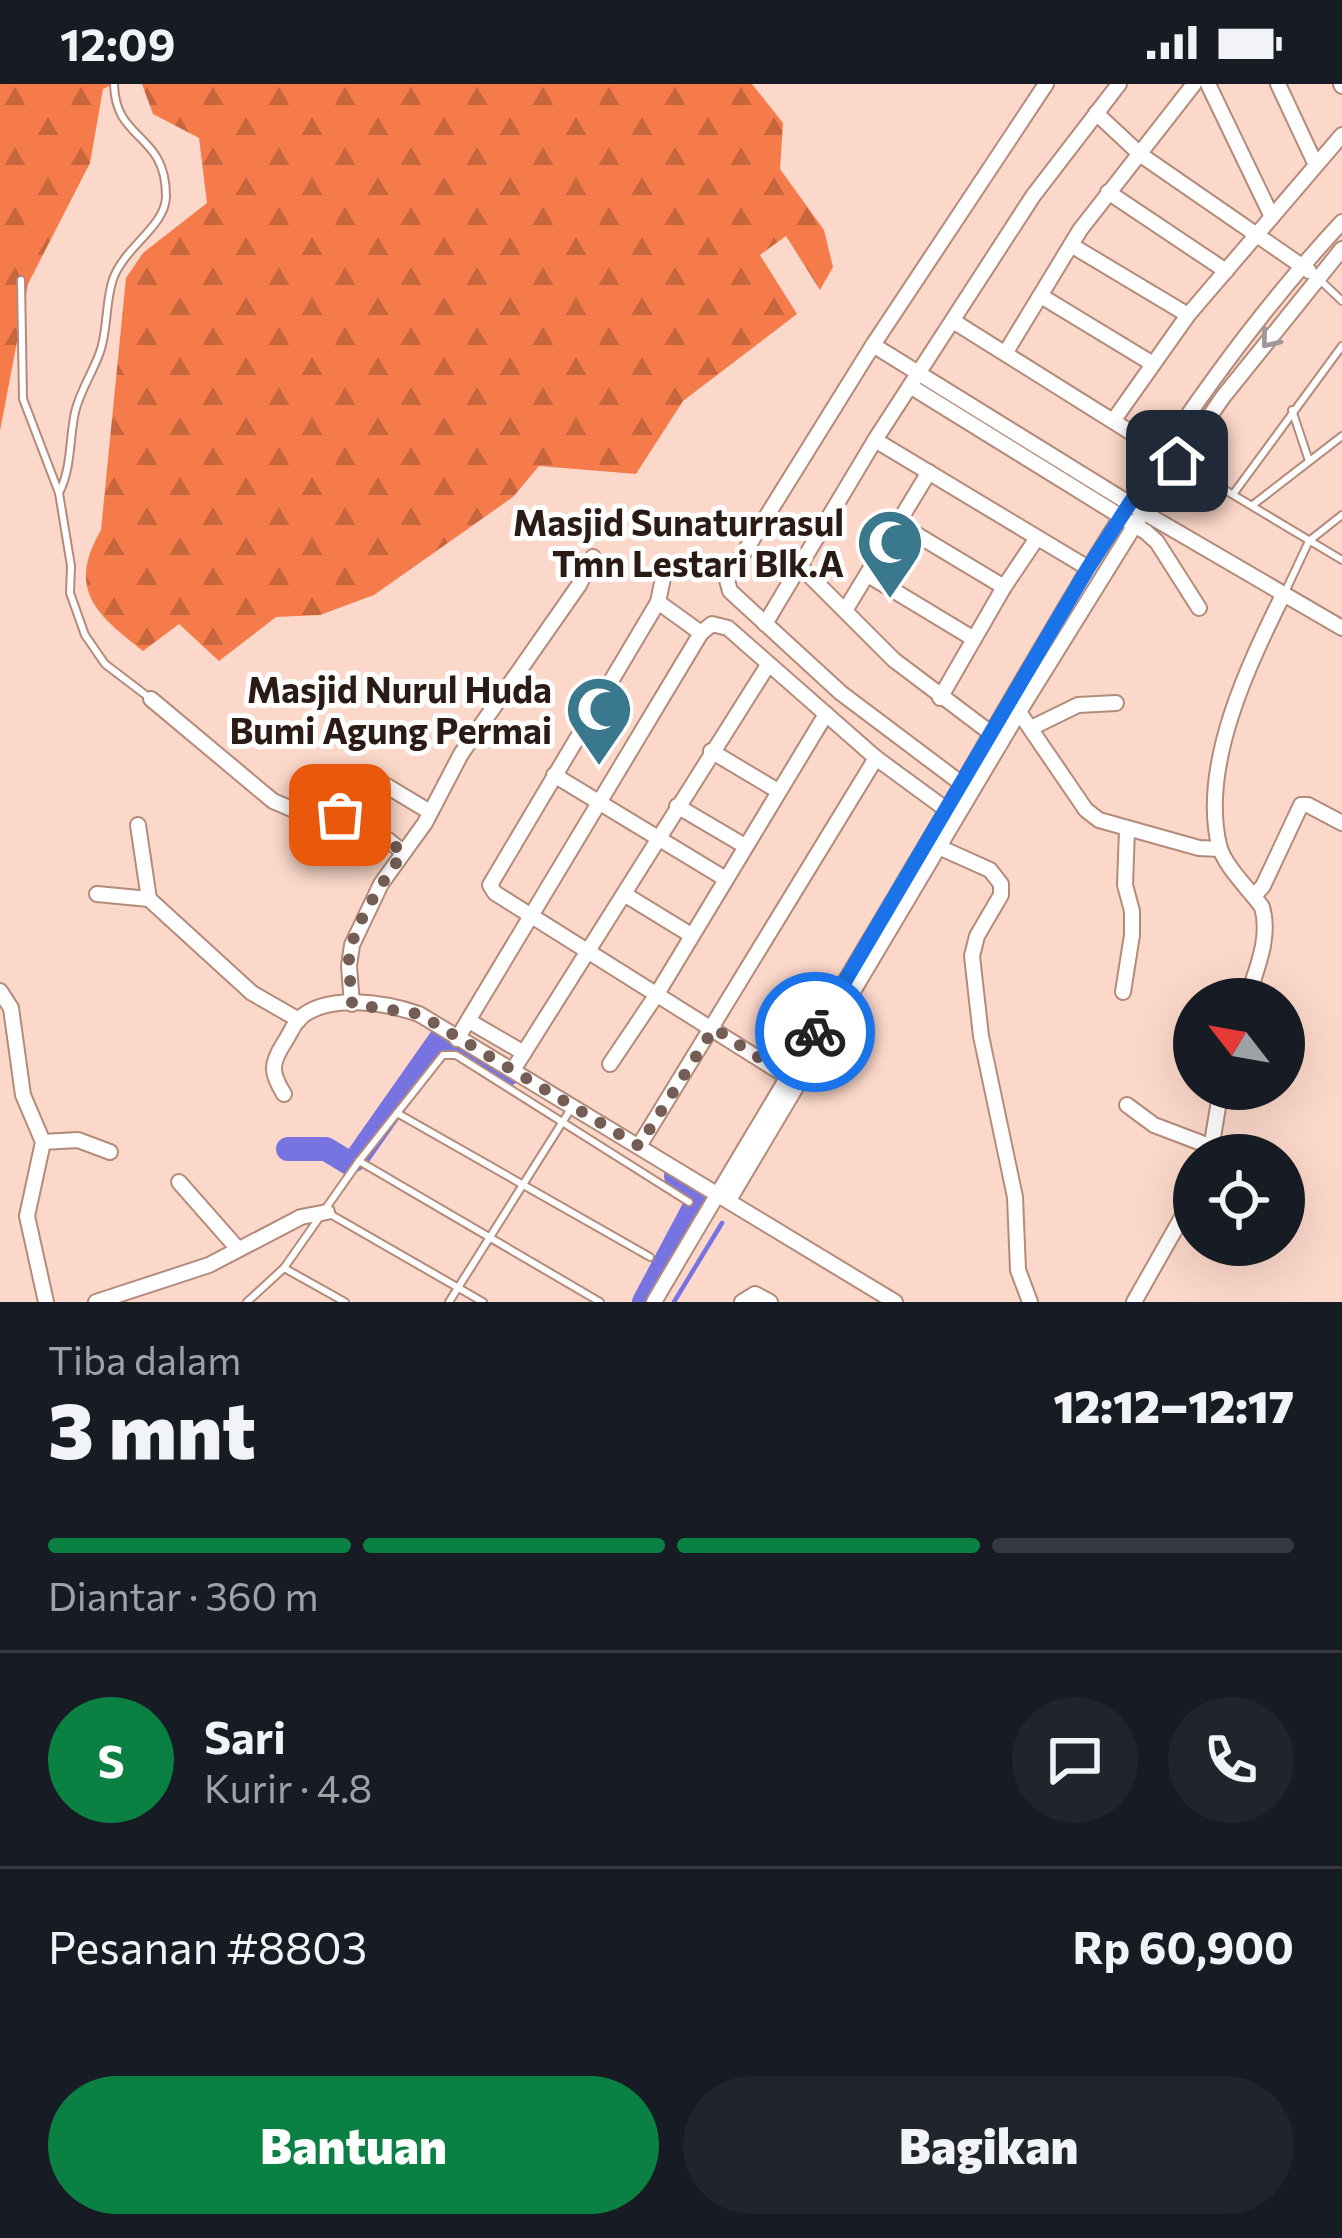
<!DOCTYPE html>
<html lang="id">
<meta charset="utf-8">
<style>
body{margin:0;font-family:Commissioner,sans-serif;background:#20242c;color:#f1f3f6;height:100vh;display:flex;flex-direction:column;font-size:45px;white-space:nowrap}
*{box-sizing:border-box;margin:0}
p{font-size:39px;color:#9ea1a6}
.icon{flex:none;width:66px;height:66px;fill:none;stroke:currentColor;stroke-width:2;stroke-linecap:round;stroke-linejoin:round}
.map{position:relative;height:1218px;overflow:hidden}
.panel{display:flex;flex-direction:column;background:#171b24;flex:1}
.panel>*{flex:none}
.needle{width:78px;rotate:301deg}
.buttons{position:absolute;left:1173px;top:894px;display:grid;gap:24px}
.buttons a{display:grid;place-items:center;width:132px;height:132px;border-radius:50%;background:#171b24;box-shadow:0 12px 48px #0002;font-size:60px}
.pin{position:absolute;display:grid;place-items:center;width:102px;height:102px;color:#fff;margin:-51px;border-radius:24px;box-shadow:0 6px 18px #0006}
.courier{position:absolute;display:grid;place-items:center;width:120px;height:120px;margin:-60px;border:9px solid #1a73e8;border-radius:50%;background:#fff;color:#222;box-shadow:0 3px 15px #0007}
.head em{font-style:normal;font-weight:800}
.head div{display:flex;flex-direction:column-reverse}
.head{display:flex;align-items:center;justify-content:space-between;height:204px;padding:0 48px}
h1{font-size:78px;font-weight:800;line-height:90px}
.bar{display:grid;grid-template-columns:repeat(4,1fr);gap:18px 12px;align-content:center;height:144px;padding:0 48px}
.bar i{height:15px;border-radius:9px;background:#363941}
.bar .on{background:#0b8043}
.bar p{grid-column:span 4}
.line{display:flex;align-items:center;gap:30px;padding:0 48px;border-top:3px solid #363941}
.line div{flex:1}
.round{display:grid;place-items:center;flex:none;width:126px;height:126px;border-radius:63px;background:#20242c}
.action{display:flex;gap:24px;margin-top:auto;padding:24px 48px}
.action a{flex:1;height:138px;border-radius:72px;background:#0b8043;color:#fff;font-size:48px;font-weight:800;line-height:138px;text-align:center}
.action a+a{background:#20242c;color:#f1f3f6}
.status{display:flex;justify-content:space-between;align-items:center;height:84px;padding:0 60px;background:#171b24;direction:ltr}
.status svg{height:33px;fill:currentColor}
.map>svg:first-child{display:block}
.forest{fill:url(#forest-firs)}
.lines{fill:none;stroke-linecap:round;stroke-linejoin:round}
.stream{stroke:#7774e1;stroke-width:4.5}
.river{stroke:#7774e1;stroke-width:24}
.service-casing{stroke:#b48b7a;stroke-width:10}
.minor-casing{stroke:#b48b7a;stroke-width:18}
.service{stroke:#fff;stroke-width:6}
.minor{stroke:#fff;stroke-width:14}
.oneway{stroke:#a09896}
.done{stroke:#745d54;stroke-width:12;stroke-dasharray:0 21.6}
.route{stroke:#1a73e8;stroke-width:15}
.labels{text-anchor:middle;dominant-baseline:central;stroke-width:10;stroke-linejoin:round;paint-order:stroke}
.poi-label{font-size:36px;font-weight:bold;fill:#2b1b15;stroke:#fff;text-anchor:end}
</style>
<div class="status"><b>12:09</b><svg viewBox="0 0 49 12"><path d="M0 12V9h3v3zM5 12V6h3v6zM10 12V3h3v9zM15 12V0h3v12zM26 1h20v11H26zM47 4h2v5h-2z"/></svg></div>
<div class="map">
<svg width="1342" height="1218" viewBox="0 0 1342 1218">
<defs>
<pattern id="forest-firs" width="22" height="20" patternUnits="userSpaceOnUse" patternTransform="scale(3)"><rect width="22" height="20" fill="#f57c4a"/><path d="M5 1l3.5 6h-7zM16 11l3.5 6h-7z" fill="#c7653c"/></pattern>
</defs>
<rect width="100%" height="100%" fill="#fcd8ca"/>
<g class="forest">
<path d="M 0,0 L 114,0 L 103,5 L 90,79 L 28,200 L 0,347 Z"/>
<path d="M 142,0 L 752,0 L 783,39 L 780,85 L 824,146 L 833,183 L 820,206 L 786,152 L 760,171 L 797,230 L 683,317 L 636,390 L 539,382 L 513,413 L 374,511 L 320,531 L 276,533 L 219,577 L 179,540 L 143,567 C 97,531 66,506 101,446 L 126,194 L 143,169 L 207,119 L 199,54 L 153,30 Z"/>
</g>
<g class="lines">
<path class="stream" d="M 674,1218 L 722,1139"/>
<g class="river">
<path d="M 288,1065 L 326,1065 L 349,1079 L 357,1074 L 442,953 L 508,990"/>
<path d="M 644,1218 L 702,1109 L 676,1092"/>
</g>
<defs>
<g id="service">
<path d="M 21,196 L 23,315 L 59,409 L 71,482 L 70,509 L 85,551 L 105,580 L 151,615"/>
<path d="M 1321,197 L 1342,217"/>
<path d="M 1292,326 L 1308,374"/>
<path d="M 1180,379 L 1342,476"/>
<path d="M 59,409 C 72,383 69,356 75,328 C 80,307 93,288 100,268 C 108,245 105,219 113,195 C 125,162 166,142 166,112 C 166,48 115,58 114,0"/>
<path d="M 1234,409 L 1342,262"/>
<path d="M 1254,420 L 1342,352"/>
<path d="M 1286,506 L 1309,457 L 1342,431"/>
<path d="M 397,1029 L 650,1173"/>
<path d="M 359,1077 L 600,1218"/>
<path d="M 330,1130 L 483,1218"/>
<path d="M 284,1184 L 345,1218"/>
<path d="M 247,1218 L 284,1184 L 359,1077 L 443,971 L 456,971 L 689,1118"/>
<path d="M 449,1218 L 572,1023"/>
</g>
<g id="minor">
<path d="M 1208,0 L 1272,133"/>
<path d="M 1278,0 L 1315,79"/>
<path d="M 1341,0 L 1342,2"/>
<path d="M 1096,29 L 1141,71 L 1309,187"/>
<path d="M 1108,108 L 1226,187"/>
<path d="M 1071,161 L 1188,231"/>
<path d="M 1041,212 L 1153,280"/>
<path d="M 953,237 L 1167,371"/>
<path d="M 873,261 L 1143,428 L 1342,544"/>
<path d="M 1006,268 L 1080,146 L 1194,0"/>
<path d="M 910,302 L 1146,448 L 1157,458 L 1199,524"/>
<path d="M 1113,337 L 1188,231 L 1342,51"/>
<path d="M 875,356 L 1088,484"/>
<path d="M 899,440 L 1004,503"/>
<path d="M 801,483 L 894,576 L 996,653"/>
<path d="M 868,491 L 974,555"/>
<path d="M 663,494 L 658,518 L 490,801 L 495,809 L 788,993"/>
<path d="M 658,518 L 701,549"/>
<path d="M 846,525 L 929,388"/>
<path d="M 765,540 L 875,356 L 1033,112 L 1119,0"/>
<path d="M 940,614 L 1004,503 L 1037,454"/>
<path d="M 151,615 L 273,717 L 301,729 L 340,731 L 388,756 L 403,768"/>
<path d="M 1019,628 L 1086,726 L 1099,736 L 1199,764 L 1220,765"/>
<path d="M 1031,644 L 1078,621 L 1116,619"/>
<path d="M 711,667 L 778,707"/>
<path d="M 554,691 L 724,794"/>
<path d="M 370,692 L 430,728"/>
<path d="M 962,700 L 841,609 L 730,507 L 727,496 L 873,261 L 1046,0"/>
<path d="M 677,722 L 745,762"/>
<path d="M 138,741 L 149,815"/>
<path d="M 941,764 L 990,786 L 1001,800 L 1001,811 L 977,852 L 972,872 L 981,952 L 1015,1113 L 1018,1186 L 1030,1218"/>
<path d="M 97,810 L 149,815 L 252,909 L 299,936"/>
<path d="M 624,810 L 691,851"/>
<path d="M 1254,812 L 1263,802 L 1301,721 L 1308,721 L 1342,739"/>
<path d="M 0,907 L 11,924 L 23,1011 L 43,1058 L 27,1132 L 46,1218"/>
<path d="M 1123,908 L 1132,851 L 1132,827 L 1125,801 L 1127,745"/>
<path d="M 1247,915 C 1256,886 1271,854 1262,823 C 1250,806 1224,782 1219,761 C 1200,680 1249,580 1284,509"/>
<path d="M 352,920 L 349,882 L 352,861 L 381,800 L 425,739 L 461,670 L 579,501 L 593,473"/>
<path d="M 469,937 L 524,969"/>
<path d="M 457,955 L 701,549 L 712,540 L 728,544 L 876,674 L 947,726"/>
<path d="M 610,980 L 657,910 L 826,630"/>
<path d="M 513,986 L 768,581"/>
<path d="M 284,1010 C 271,989 270,981 284,959 C 289,952 293,941 299,935 C 327,908 387,919 419,930 L 895,1218"/>
<path d="M 1127,1021 L 1154,1041 L 1212,1063"/>
<path d="M 43,1058 L 78,1056 L 110,1068"/>
<path d="M 639,1062 L 876,674"/>
<path d="M 1210,1071 L 1221,1005"/>
<path d="M 179,1098 L 238,1165"/>
<path d="M 729,1116 L 1019,628 L 1143,428 L 1223,313 L 1342,165"/>
<path d="M 96,1218 L 209,1181 L 301,1133 L 327,1128"/>
<path d="M 654,1218 C 755,1045 860,875 961,702 C 1075,507 1187,304 1342,138"/>
<path d="M 742,1218 L 755,1210 L 770,1218"/>
<path d="M 1134,1218 L 1194,1112"/>
</g>
</defs>
<use href="#service" class="service-casing"/>
<use href="#minor" class="minor-casing"/>
<use href="#service" class="service"/>
<use href="#minor" class="minor"/>
</g>
<defs><path id="oneway-chevron" d="M-2-3.5L2.5 0L-2 3.5" fill="none" stroke-width="1.6" stroke-linecap="round" stroke-linejoin="round" transform="scale(3)"/></defs>
<use class="oneway" href="#oneway-chevron" transform="translate(1269 256) rotate(129)"/>
<g class="lines">
<path class="done" d="M 340,731 L 388,756 L 403,769 C 385,795 347,848 349,881 C 349,894 352,906 352,920 L 419,930 L 639,1062 L 714,944 L 788,993 L 815,948"/>
<path class="route" d="M 815,948 L 1088,484 L 1163,368 L 1177,377"/>
</g>
<defs>
<symbol id="mosque-pin" viewBox="-11 -11 22 30"><path d="M0 17L-7.5 6A9.5 9.5 0 1 1 7.5 6Z" fill="#39788d" stroke="#fff"/><path d="M3.5-4.9A6 6 0 1 0 3.5 4.9A5 5 0 1 1 3.5-4.9Z" fill="#fff"/></symbol>
</defs>
<g fill-rule="evenodd">
<use href="#mosque-pin" x="852" y="420" width="76" height="104"/>
<use href="#mosque-pin" x="561" y="587" width="76" height="104"/>
</g>
<g class="labels">
<g class="poi-label">
<text x="844" y="437">Masjid Sunaturrasul<tspan x="844" dy="41">Tmn Lestari Blk.A</tspan></text>
<text x="552" y="604">Masjid Nurul Huda<tspan x="552" dy="41">Bumi Agung Permai</tspan></text>
</g>
</g>
</svg>
<div class="buttons">
<a><svg class="needle" viewBox="-14 -14 28 28"><path d="M0-13l5 13h-10z" fill="#e53935"/><path d="M0 13l5-13h-10z" fill="#9ea1a6"/></svg></a>
<a><svg class="icon" aria-label="locate" viewBox="0 0 24 24"><circle cx="12" cy="12" r="6"/><path d="M12 2v4M12 18v4M2 12h4M18 12h4"/></svg></a>
</div>
<div class="pin" style="left:340px;top:731px;background:#ea580c"><svg class="icon" aria-label="bag" viewBox="0 0 24 24"><path d="M5 8h14l-1 12H6zM9 8a3 3 0 0 1 6 0"/></svg></div>
<div class="pin" style="left:1177px;top:377px;background:#1f2937"><svg class="icon" aria-label="home" viewBox="0 0 24 24"><path d="M3 11l9-7 9 7M6 9v11h12V9"/></svg></div>
<div class="courier" style="left:815px;top:948px"><svg class="icon" aria-label="bike" viewBox="0 0 24 24"><circle cx="6" cy="16" r="4"/><circle cx="18" cy="16" r="4"/><path d="M6 16l4-8h5l3 8M10 8l3 8H6M13 5h3"/></svg></div>
</div>
<section class="panel">
<div class="head"><div><h1>3 mnt</h1><p>Tiba dalam</p></div><em>12:12–12:17</em></div>
<div class="bar"><i class="on"></i><i class="on"></i><i class="on"></i><i></i><p>Diantar · 360 m</p></div>
<div class="line" style="height:216px"><b class="round" style="background:#0b8043;color:#fff">S</b><div><b>Sari</b><p>Kurir · 4.8</p></div><a class="round"><svg class="icon" aria-label="chat" viewBox="0 0 24 24"><path d="M4 5h16v11H9l-5 4z"/></svg></a><a class="round"><svg class="icon" aria-label="phone" viewBox="0 0 24 24"><path d="M5 4h4l2 5-3 2q2 4 5 5l2-3 5 2v4C11 20 4 13 5 4z"/></svg></a></div>
<div class="line" style="height:156px"><div>Pesanan #8803</div><b>Rp 60,900</b></div>
<div class="action"><a>Bantuan</a><a>Bagikan</a></div>
</section>
